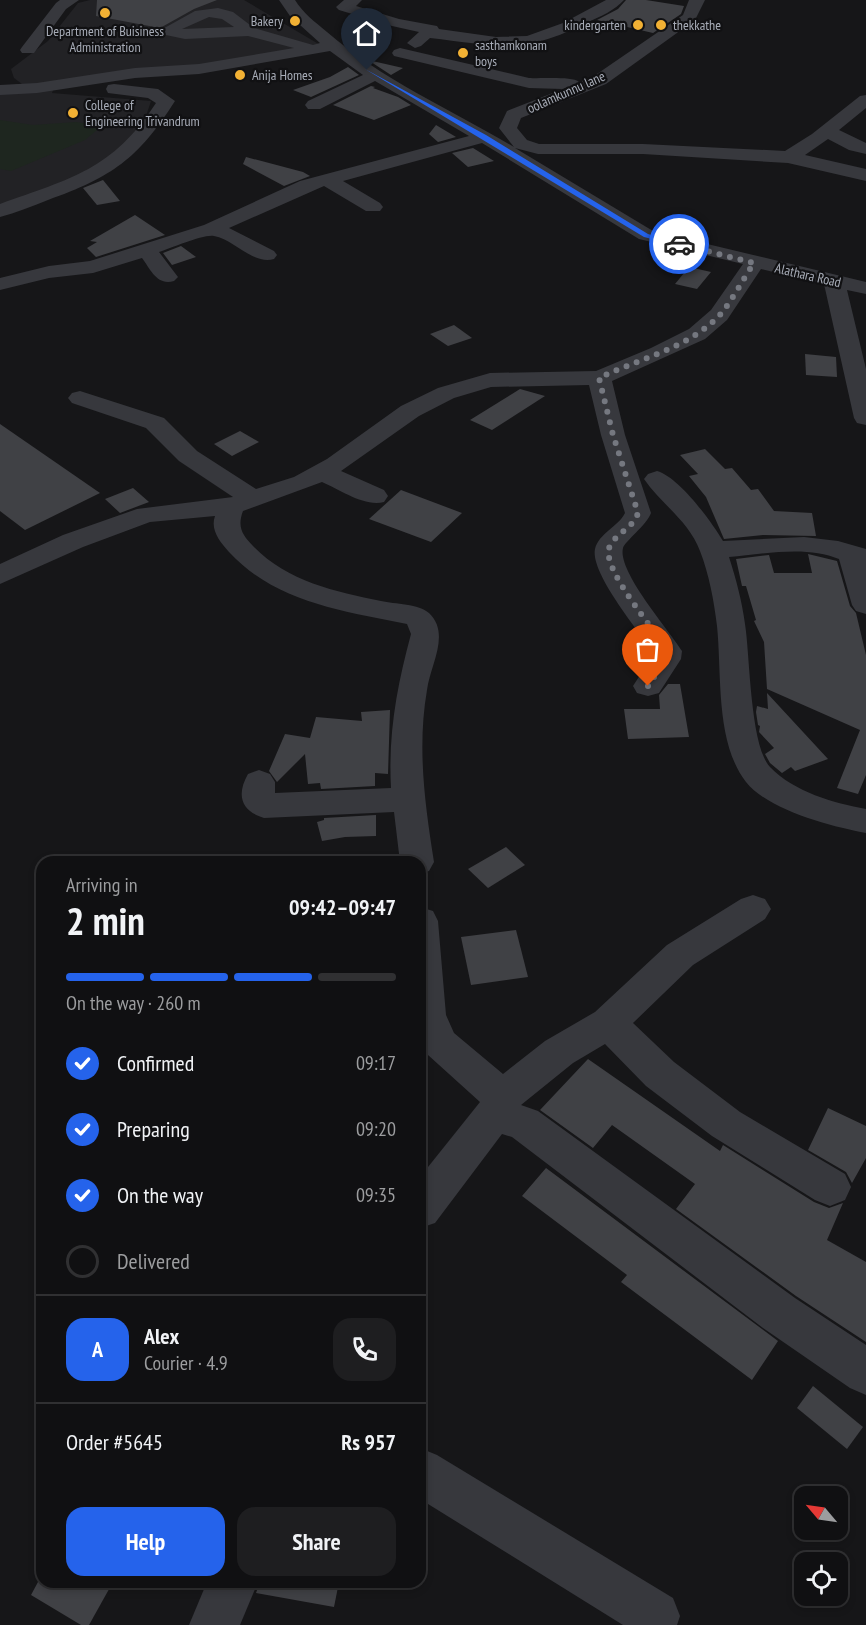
<!DOCTYPE html>
<meta charset="utf-8">
<style>
body{margin:0;font-family:"PT Sans Narrow",sans-serif;background:#1e1e20;color:#f1f3f6;height:100vh;display:flex;flex-direction:column;font-size:22px;white-space:nowrap}
*{box-sizing:border-box;margin:0}
p{font-size:20px;color:#9c9d9f}
.icon{flex:none;width:33px;height:33px;fill:none;stroke:currentColor;stroke-width:2;stroke-linecap:round;stroke-linejoin:round}
.map{position:relative;flex:1;overflow:hidden}
.side{position:absolute;left:36px;top:856px;width:390px;height:732px;display:flex;flex-direction:column;background:#101012;border-radius:18px;box-shadow:0 3px 9px #0003,0 0 0 2px #303032}
.side>*{flex:none}
.needle{width:39px;rotate:299deg}
.fabs{position:absolute;left:794px;top:1486px;display:grid;gap:12px}
.fabs a{display:grid;place-items:center;width:54px;height:54px;border-radius:12px;background:#101012;box-shadow:0 3px 9px #0003,0 0 0 2px #303032;font-size:30px}
.pin{position:absolute;display:grid;place-items:center;width:51px;height:51px;color:#fff;margin:-62px -26px;border-radius:50% 50% 50% 0;rotate:-45deg;box-shadow:0 0 6px #0007}
.pin .icon{rotate:45deg}
.courier{position:absolute;display:grid;place-items:center;width:60px;height:60px;margin:-30px;border:4px solid #2563eb;border-radius:50%;background:#fff;color:#222;box-shadow:0 2px 8px #0007}
.summary em{font-style:normal;font-weight:600}
.summary div{display:flex;flex-direction:column-reverse}
.summary{display:flex;align-items:center;justify-content:space-between;height:102px;padding:0 30px}
h1{font-size:39px;font-weight:600;line-height:45px}
.bar{display:grid;grid-template-columns:repeat(4,1fr);gap:9px 6px;align-content:center;height:72px;padding:0 30px}
.bar i{height:8px;border-radius:4px;background:#303032}
.bar .active{background:#2563eb}
.bar p{grid-column:span 4}
.line{display:flex;align-items:center;gap:15px;padding:0 30px;border-top:2px solid #303032}
.line div{flex:1}
.round{display:grid;place-items:center;flex:none;width:63px;height:63px;border-radius:18px;background:#1e1e20}
ol{padding:0 30px;list-style:none}
li{display:flex;align-items:center;gap:18px;height:66px}
li p{margin-inline-start:auto}
li .icon{padding:6px;border-radius:50%;background:#2563eb;color:#fff;stroke-width:4}
li:last-child{color:#9c9d9f}
li i{width:33px;height:33px;border:3px solid #303032;border-radius:50%}
.button{display:flex;gap:12px;margin-top:auto;padding:12px 30px}
.button a{flex:1;height:69px;border-radius:18px;background:#2563eb;color:#fff;font-size:24px;font-weight:600;line-height:69px;text-align:center}
.button a+a{background:#1e1e20;color:#f1f3f6}
.map>svg:first-child{display:block}
.built{fill:#222225}
.green{fill:#1e261f}
.building{fill:#404145}
.lines{fill:none;stroke-linecap:round;stroke-linejoin:round}
.minor{fill:#37383d;fill-rule:evenodd}
.route{fill:#2563eb}
.done{stroke:#757880;stroke-width:6;stroke-dasharray:0 10.8}
.poi-dot{fill:#f2b134;stroke:#111113;stroke-width:2}
.labels{text-anchor:middle;dominant-baseline:central;stroke-width:4.5;stroke-linejoin:round;paint-order:stroke}
.far-poi-label{font-size:14px;fill:#a8adb8;stroke:#111113;text-anchor:start}
.far-street-label{font-size:14px;fill:#a8adb8;stroke:#111113}
</style>
<div class="map">
<svg width="866" height="1625" viewBox="0 0 866 1625">
<rect width="100%" height="100%" fill="#161618"/>
<path class="built" d="M 90,0 L 244,0 L 322,46 L 208,66 L 56,81 L 52,93 L 151,101 L 143,125 L 115,159 L 80,178 L 0,208 L 0,86 L 22,84 L 14,78 L 11,69 L 48,41 L 78,3 Z"/>
<path class="green" d="M 0,120 L 33,125 L 76,122 L 102,126 L 85,140 L 11,171 L 0,169 Z"/>
<g class="building">
<path d="M 97,0 L 217,0 L 194,9 L 160,28 L 96,16 Z"/>
<path d="M 626,0 L 646,0 L 684,6 L 681,14 L 653,33 L 597,20 L 618,9 Z"/>
<path d="M 368,60 L 403,68 L 391,75 Z"/>
<path d="M 348,67 L 359,75 L 311,97 L 293,90 L 330,77 Z"/>
<path d="M 375,84 L 371,86 L 375,87 L 373,88 L 398,97 L 411,105 L 374,120 L 333,105 Z"/>
<path d="M 436,125 L 456,137 L 438,142 L 429,134 Z"/>
<path d="M 473,148 L 494,161 L 468,167 L 452,153 Z"/>
<path d="M 246,157 L 303,172 L 310,176 L 284,186 L 243,164 Z"/>
<path d="M 103,180 L 120,201 L 97,205 L 83,188 Z"/>
<path d="M 135,215 L 165,235 L 96,257 L 87,248 L 97,242 L 90,241 Z"/>
<path d="M 181,246 L 196,257 L 172,265 L 163,253 Z"/>
<path d="M 689,267 L 711,272 L 697,289 L 675,284 Z"/>
<path d="M 454,325 L 472,338 L 448,346 L 430,334 Z"/>
<path d="M 805,354 L 836,357 L 837,377 L 806,375 Z"/>
<path d="M 520,389 L 545,396 L 492,430 L 470,420 Z"/>
<path d="M 0,424 L 100,493 L 25,530 L 0,511 Z"/>
<path d="M 240,431 L 259,442 L 232,456 L 214,444 Z"/>
<path d="M 705,449 L 725,469 L 732,468 L 751,490 L 758,489 L 774,511 L 812,513 L 816,536 L 763,535 L 724,539 L 706,497 L 689,476 L 698,474 L 680,455 Z"/>
<path d="M 133,488 L 149,502 L 120,513 L 105,499 Z"/>
<path d="M 401,490 L 462,513 L 431,542 L 369,519 Z"/>
<path d="M 808,554 L 837,561 L 850,606 L 856,613 L 866,655 L 866,775 L 858,794 L 837,788 L 860,730 L 767,689 L 764,642 L 754,621 L 756,620 L 746,586 L 742,586 L 736,559 L 769,555 L 774,573 L 812,573 Z"/>
<path d="M 668,684 L 680,684 L 689,737 L 628,739 L 624,709 L 660,709 L 659,695 Z"/>
<path d="M 767,693 L 828,759 L 795,771 L 791,767 L 782,773 L 770,763 L 765,754 L 774,748 L 759,732 L 760,726 L 758,725 L 756,712 L 757,706 L 768,709 Z"/>
<path d="M 390,710 L 388,774 L 375,773 L 375,786 L 321,789 L 320,783 L 308,784 L 305,754 L 277,782 L 269,771 L 285,734 L 310,738 L 316,717 L 362,721 L 361,712 Z"/>
<path d="M 376,815 L 376,836 L 345,837 L 322,841 L 317,822 L 324,820 L 324,818 Z"/>
<path d="M 506,847 L 525,865 L 488,888 L 468,869 Z"/>
<path d="M 516,930 L 528,977 L 471,985 L 461,937 Z"/>
<path d="M 588,1059 L 720,1151 L 723,1145 L 814,1202 L 829,1208 L 843,1203 L 827,1240 L 866,1262 L 866,1342 L 796,1296 L 676,1209 L 695,1184 L 612,1125 L 593,1148 L 540,1110 Z"/>
<path d="M 828,1108 L 866,1126 L 866,1158 L 852,1183 L 846,1172 L 808,1150 Z"/>
<path d="M 546,1168 L 778,1341 L 752,1380 L 621,1282 L 627,1275 L 522,1196 Z"/>
<path d="M 813,1386 L 863,1427 L 847,1449 L 797,1408 Z"/>
<path d="M 38,1582 L 113,1582 L 89,1625 L 81,1625 L 31,1595 Z"/>
<path d="M 260,1582 L 339,1582 L 334,1607 L 256,1593 Z"/>
</g>
<g class="lines">
<g class="minor">
<path d="M 60,0 L 79,0 L 66,9 L 34,53 L 22,53 L 20,50 L 22,47 L 56,3 Z"/>
<path d="M 279,0 L 295,0 C 303,13 315,22 327,32 C 382,80 452,110 514,147 L 499,128 L 507,111 L 563,89 L 529,88 L 394,56 L 392,53 L 394,50 L 400,48 L 529,78 C 541,79 572,76 579,82 L 594,76 L 683,15 L 689,0 L 705,0 L 695,20 L 606,84 L 521,118 L 517,128 L 527,140 L 539,144 L 643,144 L 785,151 L 812,134 L 860,96 L 866,95 L 866,108 L 839,130 L 866,143 L 866,154 L 849,150 L 828,139 L 805,155 L 866,169 L 866,181 L 788,163 L 643,154 L 538,154 L 515,148 L 653,231 L 866,282 L 866,294 L 847,290 L 866,369 L 866,425 L 857,423 L 854,418 L 824,284 L 761,269 L 727,320 L 705,339 L 612,381 L 625,435 L 651,513 C 646,526 625,541 623,548 C 617,571 669,630 682,651 L 681,659 L 659,693 L 648,696 L 637,693 L 633,686 L 651,658 L 652,651 C 639,631 590,573 595,549 C 599,533 618,527 625,513 L 601,435 L 589,385 L 491,387 L 454,398 L 419,416 L 341,471 L 384,490 L 388,496 L 384,502 C 364,507 341,490 322,482 L 243,511 C 237,527 242,535 254,547 C 287,581 336,592 381,601 C 395,604 419,604 429,613 C 451,634 430,665 427,690 C 417,748 425,805 434,862 L 429,871 L 420,874 L 420,862 L 400,862 L 394,812 L 264,818 C 241,811 236,795 248,774 L 259,770 L 270,774 L 275,782 L 275,793 L 391,788 C 388,734 397,686 411,634 L 407,624 C 343,611 275,602 229,552 C 220,542 210,530 215,516 L 150,522 L 83,547 L 0,584 L 0,564 L 63,535 L 137,509 L 233,497 L 179,461 L 146,428 L 72,403 L 68,398 L 72,393 L 80,391 L 164,418 L 197,451 L 256,489 L 294,477 L 327,459 L 401,406 L 438,388 L 490,373 L 596,371 L 651,348 L 689,329 L 711,310 L 743,264 L 639,239 L 482,143 L 343,181 L 380,203 L 383,207 L 380,211 L 366,211 L 324,186 L 229,228 L 274,251 L 277,255 L 274,259 C 253,265 235,240 214,236 C 203,234 172,248 159,252 L 178,277 L 174,281 C 157,286 151,270 142,258 L 93,273 L 49,278 L 0,290 L 0,278 L 49,266 L 90,261 L 204,225 L 300,181 L 469,136 L 375,81 L 320,109 L 308,109 L 305,105 L 308,101 L 363,75 L 330,51 L 199,74 L 135,78 L 37,93 L 0,95 L 0,85 L 37,83 L 135,68 L 199,64 L 294,48 L 248,36 L 185,39 L 161,34 L 159,31 L 195,11 L 218,8 L 233,12 L 254,28 L 313,45 L 320,43 L 290,16 ZM 209,17 L 222,19 L 234,27 L 182,29 Z"/>
<path d="M 344,0 L 362,0 L 356,6 L 399,19 L 437,26 L 439,29 L 496,37 L 527,36 L 563,23 L 606,0 L 624,0 C 615,10 600,17 588,22 C 524,55 498,46 430,38 L 421,46 L 415,48 L 407,43 L 419,32 L 392,26 L 339,10 L 336,7 Z"/>
<path d="M 114,84 L 158,89 L 175,101 C 138,159 112,177 48,200 C 32,206 16,213 0,217 L 0,204 C 72,178 112,170 156,103 L 148,98 L 108,93 L 106,89 L 108,85 Z"/>
<path d="M 657,471 C 679,477 711,521 723,541 L 804,537 L 838,541 L 866,549 L 866,614 L 856,611 L 852,605 L 839,559 C 807,545 763,554 729,557 C 736,579 742,601 745,624 C 750,655 750,746 770,767 C 794,792 834,803 866,809 L 866,833 C 832,827 768,810 746,782 C 715,742 722,674 717,626 C 714,601 709,574 700,551 C 689,521 661,504 644,479 L 648,474 Z"/>
<path d="M 753,895 L 765,899 L 771,909 L 765,919 L 693,965 L 633,1023 L 674,1062 L 740,1112 L 845,1174 L 851,1187 L 845,1200 L 830,1206 L 815,1200 L 712,1136 L 646,1086 L 605,1044 L 573,1063 L 521,1105 L 538,1111 L 795,1298 L 866,1345 L 866,1395 L 850,1388 L 763,1328 L 512,1137 L 502,1134 L 435,1223 L 420,1228 L 420,1177 L 480,1102 L 428,1055 L 420,1040 L 420,907 L 433,911 L 438,921 L 446,1015 L 454,1033 L 503,1074 L 545,1041 L 595,1012 L 667,945 L 741,899 Z"/>
<path d="M 420,1448 L 437,1455 L 673,1598 L 680,1616 L 677,1625 L 623,1625 L 420,1499 Z"/>
<path d="M 207,1582 L 258,1582 L 240,1625 L 189,1625 Z"/>
</g>
</g>
<path class="route" d="M 365,69 L 486,135 L 648,234 L 682,244 L 679,246 L 644,237 Z"/>
<g class="lines">
<path class="done" d="M 648,686 L 666,659 L 668,651 C 656,632 602,569 609,548 C 615,533 633,529 638,513 L 613,435 L 599,378 C 638,359 686,349 718,317 C 731,303 743,279 754,263 L 679,244"/>
</g>
<g class="poi-dot">
<circle cx="105" cy="13" r="6"/>
<circle cx="295" cy="21" r="6"/>
<circle cx="638" cy="25" r="6"/>
<circle cx="661" cy="25" r="6"/>
<circle cx="463" cy="53" r="6"/>
<circle cx="240" cy="75" r="6"/>
<circle cx="73" cy="113" r="6"/>
</g>
<g class="labels">
<g class="far-poi-label">
<text x="283" y="21" text-anchor="end">Bakery</text>
<text x="626" y="25" text-anchor="end">kindergarten</text>
<text x="673" y="25">thekkathe</text>
<text x="105" y="31" text-anchor="middle">Department of Buisiness<tspan x="105" dy="16">Administration</tspan></text>
<text x="475" y="45">sasthamkonam<tspan x="475" dy="16">boys</tspan></text>
<text x="252" y="75">Anija Homes</text>
<text x="85" y="105">College of<tspan x="85" dy="16">Engineering Trivandrum</tspan></text>
</g>
<g class="far-street-label">
<text transform="translate(566 92) rotate(-24)">oolamkunnu lane</text>
<text transform="translate(808 275) rotate(13)">Alathara Road</text>
</g>
</g>
</svg>
<div class="fabs">
<a><svg class="needle" viewBox="-14 -14 28 28"><path d="M0-13l5 13h-10z" fill="#e53935"/><path d="M0 13l5-13h-10z" fill="#9c9d9f"/></svg></a>
<a><svg class="icon" aria-label="locate" viewBox="0 0 24 24"><circle cx="12" cy="12" r="6"/><path d="M12 2v4M12 18v4M2 12h4M18 12h4"/></svg></a>
</div>
<div class="pin" style="left:648px;top:686px;background:#ea580c"><svg class="icon" aria-label="bag" viewBox="0 0 24 24"><path d="M5 8h14l-1 12H6zM9 8a3 3 0 0 1 6 0"/></svg></div>
<div class="pin" style="left:367px;top:70px;background:#1f2937"><svg class="icon" aria-label="home" viewBox="0 0 24 24"><path d="M3 11l9-7 9 7M6 9v11h12V9"/></svg></div>
<div class="courier" style="left:679px;top:244px"><svg class="icon" aria-label="car" viewBox="0 0 24 24"><path d="M5 17H2v-5l4-1 3-4h7l3 4 3 1v5h-3M9 17h6M6 11h13"/><circle cx="7" cy="17" r="2"/><circle cx="17" cy="17" r="2"/></svg></div>
<section class="side">
<div class="summary"><div><h1>2 min</h1><p>Arriving in</p></div><em>09:42–09:47</em></div>
<div class="bar"><i class="active"></i><i class="active"></i><i class="active"></i><i></i><p>On the way · 260 m</p></div>
<ol>
<li><svg class="icon" aria-label="check" viewBox="0 0 24 24"><path d="M5 12l5 5 9-10"/></svg>Confirmed<p>09:17</p></li>
<li><svg class="icon" aria-label="check" viewBox="0 0 24 24"><path d="M5 12l5 5 9-10"/></svg>Preparing<p>09:20</p></li>
<li><svg class="icon" aria-label="check" viewBox="0 0 24 24"><path d="M5 12l5 5 9-10"/></svg>On the way<p>09:35</p></li>
<li><i></i>Delivered</li>
</ol>
<div class="line" style="height:108px"><b class="round" style="background:#2563eb;color:#fff">A</b><div><b>Alex</b><p>Courier · 4.9</p></div><a class="round"><svg class="icon" aria-label="phone" viewBox="0 0 24 24"><path d="M5 4h4l2 5-3 2q2 4 5 5l2-3 5 2v4C11 20 4 13 5 4z"/></svg></a></div>
<div class="line" style="height:78px"><div>Order #5645</div><b>Rs 957</b></div>
<div class="button"><a>Help</a><a>Share</a></div>
</section>
</div>
